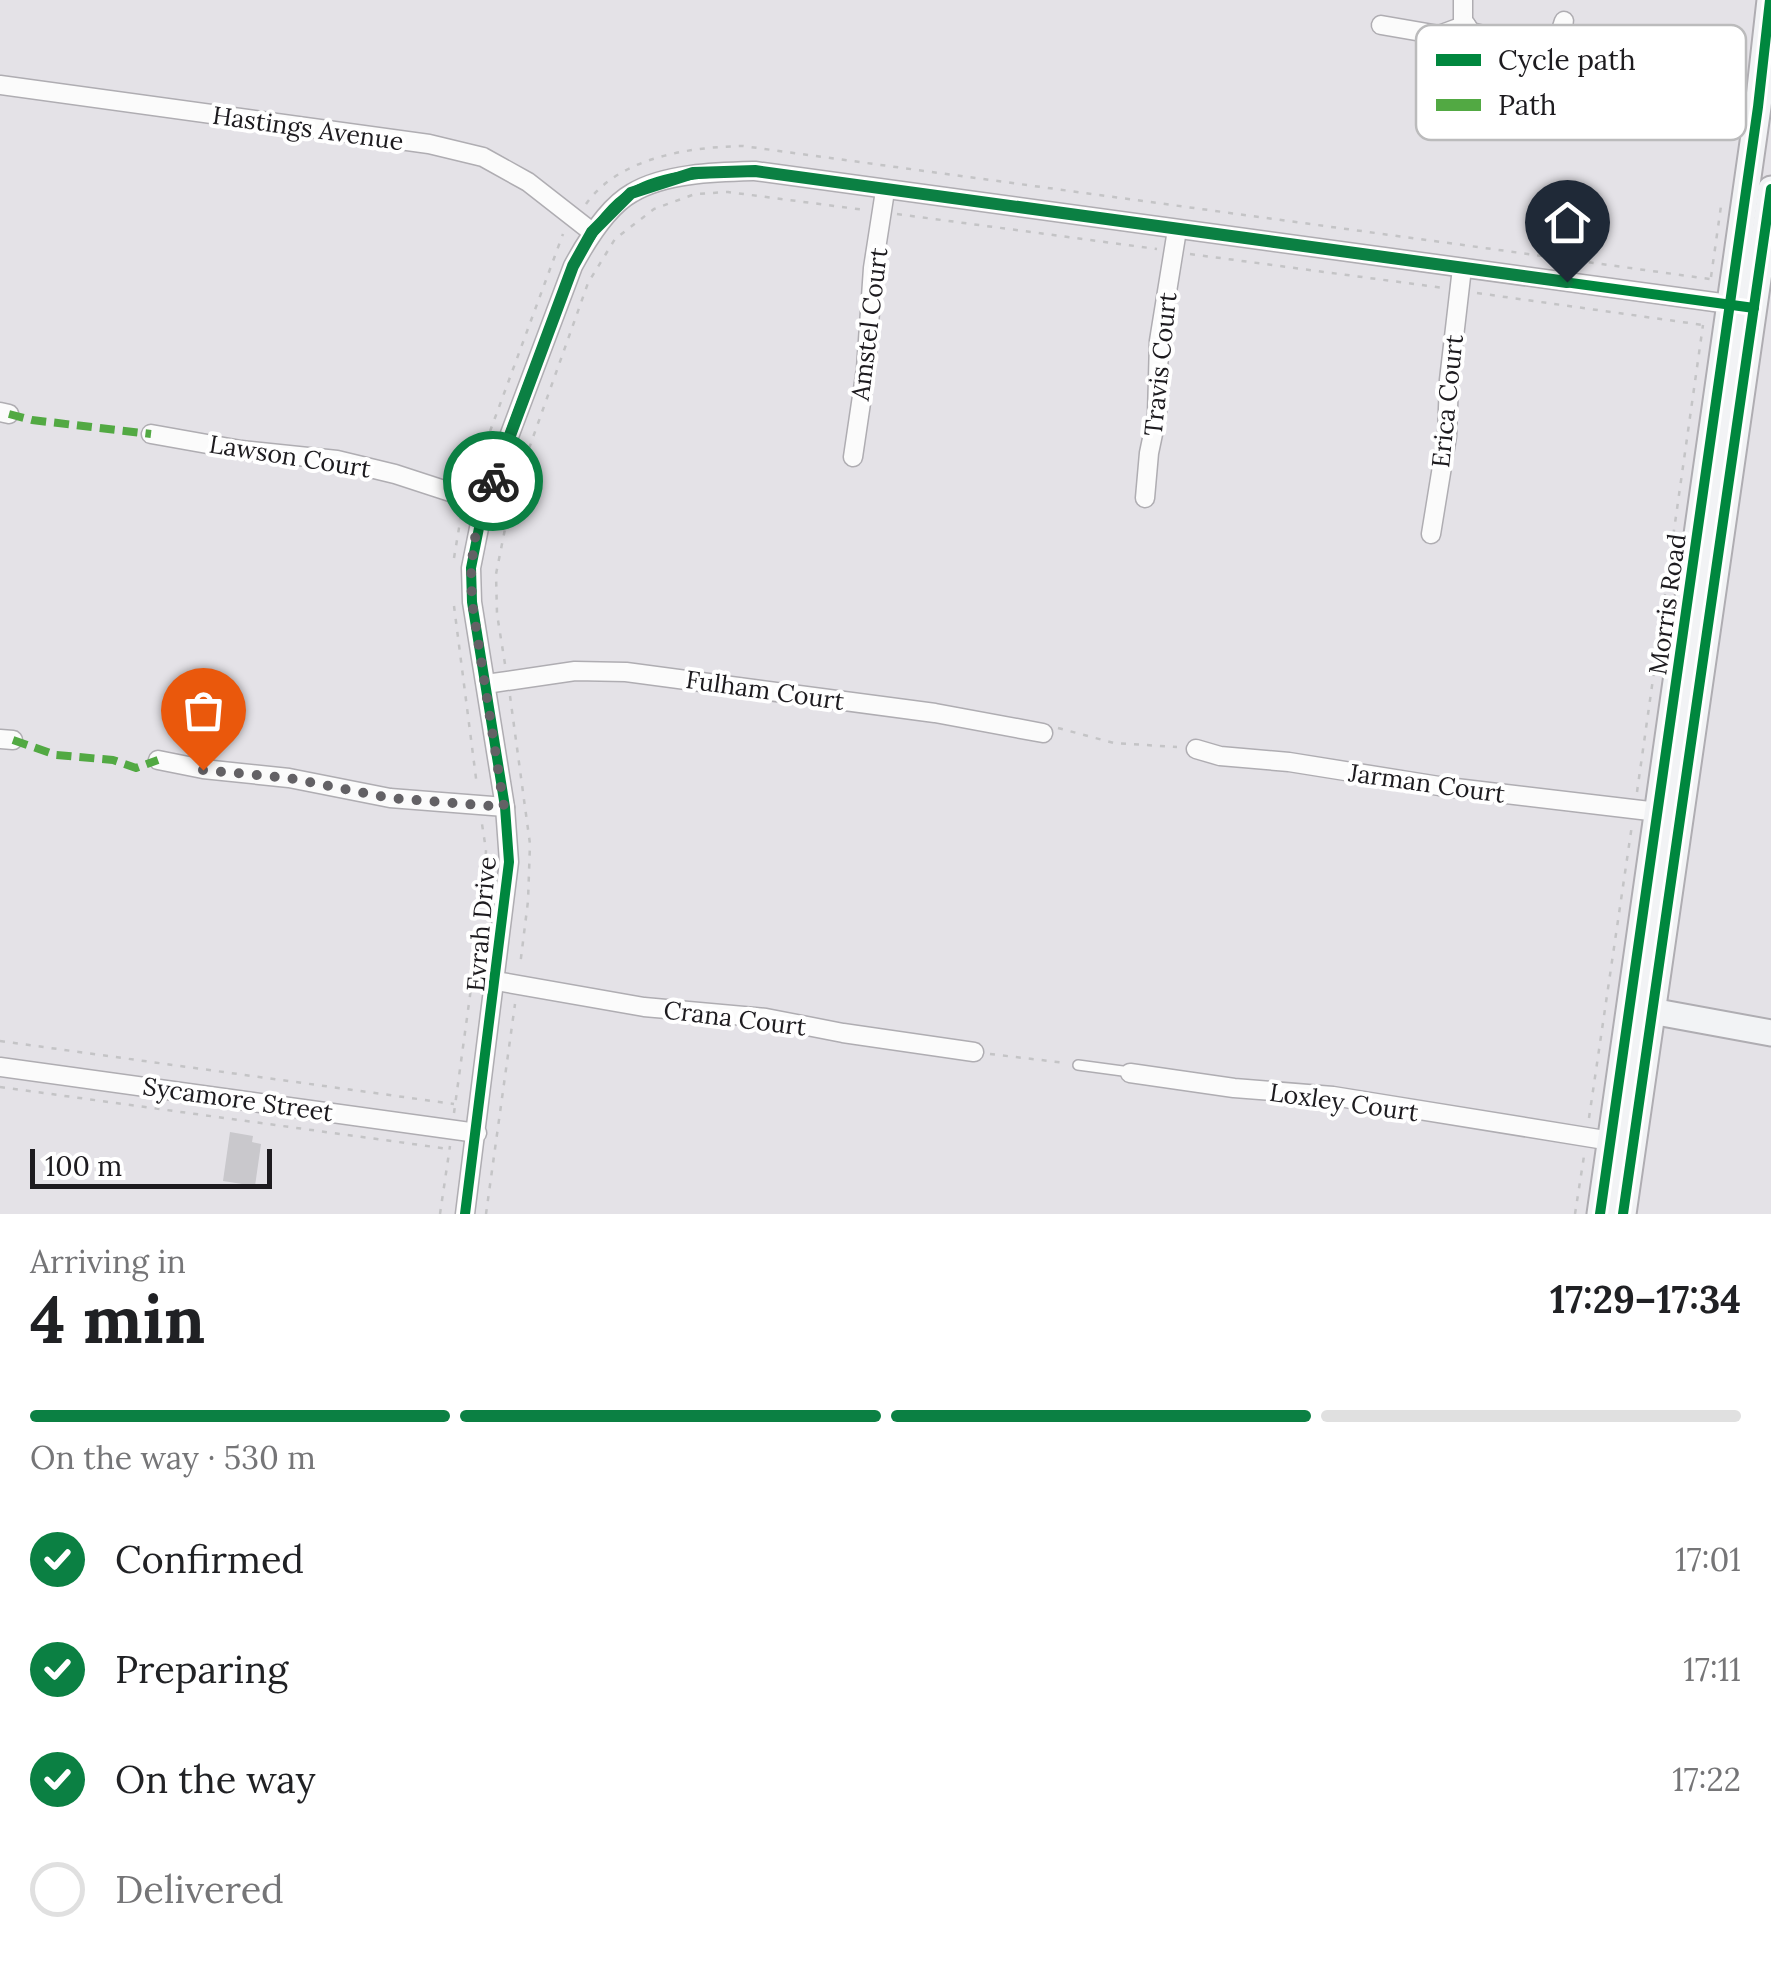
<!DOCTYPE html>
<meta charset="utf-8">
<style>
body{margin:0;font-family:Lora,serif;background:#f2f2f2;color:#202124;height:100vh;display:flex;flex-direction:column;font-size:38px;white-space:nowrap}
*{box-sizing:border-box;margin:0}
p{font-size:32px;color:#757577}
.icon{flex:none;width:55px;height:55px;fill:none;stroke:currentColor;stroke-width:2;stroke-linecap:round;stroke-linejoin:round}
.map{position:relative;height:1214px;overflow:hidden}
.details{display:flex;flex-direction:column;background:#fff;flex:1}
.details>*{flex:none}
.scale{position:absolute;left:30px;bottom:25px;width:242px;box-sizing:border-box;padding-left:10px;border:5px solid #1d1b1f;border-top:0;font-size:28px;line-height:35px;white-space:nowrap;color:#1d1b1f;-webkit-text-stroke:8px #fff;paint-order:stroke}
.pin{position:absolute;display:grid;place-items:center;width:85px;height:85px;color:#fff;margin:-102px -42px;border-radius:50% 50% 50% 0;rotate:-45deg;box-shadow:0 0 10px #0007}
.pin .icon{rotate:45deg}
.courier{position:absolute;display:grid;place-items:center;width:100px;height:100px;margin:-50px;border:8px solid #0b8043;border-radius:50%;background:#fff;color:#222;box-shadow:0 2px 12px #0007}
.summary em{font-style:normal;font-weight:800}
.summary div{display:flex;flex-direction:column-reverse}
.summary{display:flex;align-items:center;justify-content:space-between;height:170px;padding:0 30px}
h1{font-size:65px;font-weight:800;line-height:75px}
.bar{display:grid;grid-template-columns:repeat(4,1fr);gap:15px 10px;align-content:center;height:120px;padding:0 30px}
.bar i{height:12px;border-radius:8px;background:#e0e0e0}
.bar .current{background:#0b8043}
.bar p{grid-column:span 4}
ol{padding:0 30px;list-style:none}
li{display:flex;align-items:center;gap:30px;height:110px}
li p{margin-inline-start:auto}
li .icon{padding:10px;border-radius:50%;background:#0b8043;color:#fff;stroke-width:4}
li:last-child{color:#757577}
li i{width:55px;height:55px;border:5px solid #e0e0e0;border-radius:50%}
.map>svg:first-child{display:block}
.building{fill:#c9c8cc}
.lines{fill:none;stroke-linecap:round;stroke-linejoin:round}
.lane-casing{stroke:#afadb2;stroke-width:12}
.street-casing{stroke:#afadb2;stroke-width:21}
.secondary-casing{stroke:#afadb2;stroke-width:29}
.path{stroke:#c4c4c6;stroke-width:2.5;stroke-dasharray:5 8;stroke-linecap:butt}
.lane{stroke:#fbfbfb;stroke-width:9}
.street{stroke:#fbfbfb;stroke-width:18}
.secondary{stroke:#f2f3f5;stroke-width:25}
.quiet{stroke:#52a943;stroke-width:8;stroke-dasharray:15 8;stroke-linecap:butt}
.cycleway-casing{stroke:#fff;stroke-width:16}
.cycleway{stroke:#00873e;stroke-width:10}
.done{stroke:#636165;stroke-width:10;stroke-dasharray:0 18}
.route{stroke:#0b8043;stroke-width:12}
.labels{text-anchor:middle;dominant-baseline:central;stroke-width:8;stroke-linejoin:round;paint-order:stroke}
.street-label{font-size:25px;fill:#1d1b1f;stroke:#fff}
.key{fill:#fff;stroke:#bbbbbc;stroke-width:2.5}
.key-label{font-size:28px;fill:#1d1b1f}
</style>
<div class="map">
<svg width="1771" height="1214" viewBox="0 0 1771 1214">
<rect width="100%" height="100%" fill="#e4e2e7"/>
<path class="building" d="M 230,1132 L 253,1136 L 252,1142 L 261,1144 L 255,1186 L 223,1181 Z"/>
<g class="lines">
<defs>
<path id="lane" d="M 1078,1065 L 1130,1072"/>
<g id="street">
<path d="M 1463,0 L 1463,21 L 1471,32 L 1554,52"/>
<path d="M 1381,25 L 1439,35 L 1466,25"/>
<path d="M 0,85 L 429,144 L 483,157 L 528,182 L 592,232"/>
<path d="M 1553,85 L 1554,52 L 1564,21"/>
<path d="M 0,412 L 9,414"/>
<path d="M 151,434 L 241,450 L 337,460 L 395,474 L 484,503"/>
<path d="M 853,457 L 866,369 L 873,268 L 885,191"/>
<path d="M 1145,498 L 1149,453 L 1157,415 L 1159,341 L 1177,230"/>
<path d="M 1431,534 L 1447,436 L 1449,380 L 1462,268"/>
<path d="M 486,684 L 575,671 L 626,672 L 935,713 L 1043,733"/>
<path d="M 0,739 L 13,740"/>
<path d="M 1196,749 L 1220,756 L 1289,762 L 1439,786 L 1658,812"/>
<path d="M 158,760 L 203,769 L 289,778 L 390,798 L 505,807"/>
<path d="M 496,981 L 644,1007 L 766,1018 L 843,1033 L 974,1052"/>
<path d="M 0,1067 L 477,1133"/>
<path d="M 1130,1073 L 1234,1088 L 1333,1096 L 1611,1141"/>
<path d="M 465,1214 L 509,862 L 505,807 L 472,602 L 471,568 L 484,503 L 573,266 C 586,242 607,207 632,193 C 665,173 717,172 755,171 L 1729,304"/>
</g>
<g id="secondary">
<path d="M 1635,1008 L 1771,1033"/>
<path d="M 1600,1214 L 1758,107 L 1770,0"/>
<path d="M 1623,1214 L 1771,189"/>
</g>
</defs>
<use href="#lane" class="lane-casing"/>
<use href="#street" class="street-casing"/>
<use href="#secondary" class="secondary-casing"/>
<g class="path">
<path d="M 586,204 C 619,157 690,147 743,146 L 1710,279"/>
<path d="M 897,214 L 1157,249"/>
<path d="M 1190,254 L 1444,288"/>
<path d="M 1711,277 L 1721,206"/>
<path d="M 1477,293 L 1703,325"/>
<path d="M 472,480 L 563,234"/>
<path d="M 454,558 L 461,516"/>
<path d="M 454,606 L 477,786"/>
<path d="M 505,664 L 497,614 L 496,574 L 511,499 L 588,283 L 615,239 L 654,209 L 695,194 L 728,192 L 865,210"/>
<path d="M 510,696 L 530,844 L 528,901 L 520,966"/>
<path d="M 1058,728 L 1114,743 L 1177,747"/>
<path d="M 1637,792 L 1703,325"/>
<path d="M 0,1041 L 454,1104"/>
<path d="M 990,1054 L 1066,1063"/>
<path d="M 0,1087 L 449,1149"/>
<path d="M 454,1113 L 484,893 L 486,850 L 482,824"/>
<path d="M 1589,1118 L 1632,825"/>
<path d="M 440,1214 L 450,1146"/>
<path d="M 486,1214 L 515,1004"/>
<path d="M 1575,1214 L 1584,1156"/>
</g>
<use href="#lane" class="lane"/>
<use href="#street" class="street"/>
<use href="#secondary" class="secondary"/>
<g class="quiet">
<path d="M 9,414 L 32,420 L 151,434"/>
<path d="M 13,740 L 56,755 L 113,760 L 136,768 L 158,760"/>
</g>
<defs>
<g id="cycleway">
<path d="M 465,1214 L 509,862 L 505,807 L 472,602 L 471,568 L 484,503 L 573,266 C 586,242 607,207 632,193 C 665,173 717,172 755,171 L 1754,308"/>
<path d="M 1600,1214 L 1758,107 L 1770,0"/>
<path d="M 1623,1214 L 1771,189"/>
</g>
</defs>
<use href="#cycleway" class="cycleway-casing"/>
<use href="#cycleway" class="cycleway"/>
</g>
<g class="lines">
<path class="done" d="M 203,770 L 289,778 L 390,798 L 504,807 L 472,602 L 471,568 L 475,538 L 493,481"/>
<path class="route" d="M 493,481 L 573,266 L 592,232 L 631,193 L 693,173 L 755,171 L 1567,282"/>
</g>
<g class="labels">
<g class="street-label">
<text transform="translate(308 128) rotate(8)">Hastings Avenue</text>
<text transform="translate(869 324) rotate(-83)">Amstel Court</text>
<text transform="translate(1160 364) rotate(-84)">Travis Court</text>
<text transform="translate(1447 401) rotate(-84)">Erica Court</text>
<text transform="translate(290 456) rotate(9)">Lawson Court</text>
<text transform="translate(1667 604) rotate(-82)">Morris Road</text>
<text transform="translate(765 690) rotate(8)">Fulham Court</text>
<text transform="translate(1427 783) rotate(8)">Jarman Court</text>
<text transform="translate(481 924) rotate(-85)">Evrah Drive</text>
<text transform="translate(735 1018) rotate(7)">Crana Court</text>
<text transform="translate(238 1099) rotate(8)">Sycamore Street</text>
<text transform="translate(1344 1102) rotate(8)">Loxley Court</text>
</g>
</g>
<rect x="1416" y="25" width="330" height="115" rx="15" class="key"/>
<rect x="1436" y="54" width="45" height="12" fill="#00873e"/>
<rect x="1436" y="99" width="45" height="12" fill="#52a943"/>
<g class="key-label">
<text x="1498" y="70">Cycle path</text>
<text x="1498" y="115">Path</text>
</g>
</svg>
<div class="scale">100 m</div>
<div class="pin" style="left:203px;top:770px;background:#ea580c"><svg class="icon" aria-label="bag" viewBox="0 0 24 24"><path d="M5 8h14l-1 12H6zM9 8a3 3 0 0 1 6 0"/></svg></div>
<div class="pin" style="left:1567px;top:282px;background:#1f2937"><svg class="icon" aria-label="home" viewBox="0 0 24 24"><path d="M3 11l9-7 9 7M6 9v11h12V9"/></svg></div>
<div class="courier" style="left:493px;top:481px"><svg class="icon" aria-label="bike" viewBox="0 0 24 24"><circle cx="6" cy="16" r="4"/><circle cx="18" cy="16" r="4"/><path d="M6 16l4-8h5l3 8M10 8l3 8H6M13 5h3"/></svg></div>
</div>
<section class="details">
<div class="summary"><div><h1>4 min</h1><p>Arriving in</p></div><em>17:29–17:34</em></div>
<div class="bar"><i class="current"></i><i class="current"></i><i class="current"></i><i></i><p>On the way · 530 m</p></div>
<ol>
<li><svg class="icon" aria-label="check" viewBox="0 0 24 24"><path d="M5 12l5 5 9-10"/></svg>Confirmed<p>17:01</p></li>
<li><svg class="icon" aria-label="check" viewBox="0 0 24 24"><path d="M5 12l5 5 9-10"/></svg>Preparing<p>17:11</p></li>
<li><svg class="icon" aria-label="check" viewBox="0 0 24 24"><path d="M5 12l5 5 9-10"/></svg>On the way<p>17:22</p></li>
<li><i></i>Delivered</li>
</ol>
</section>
